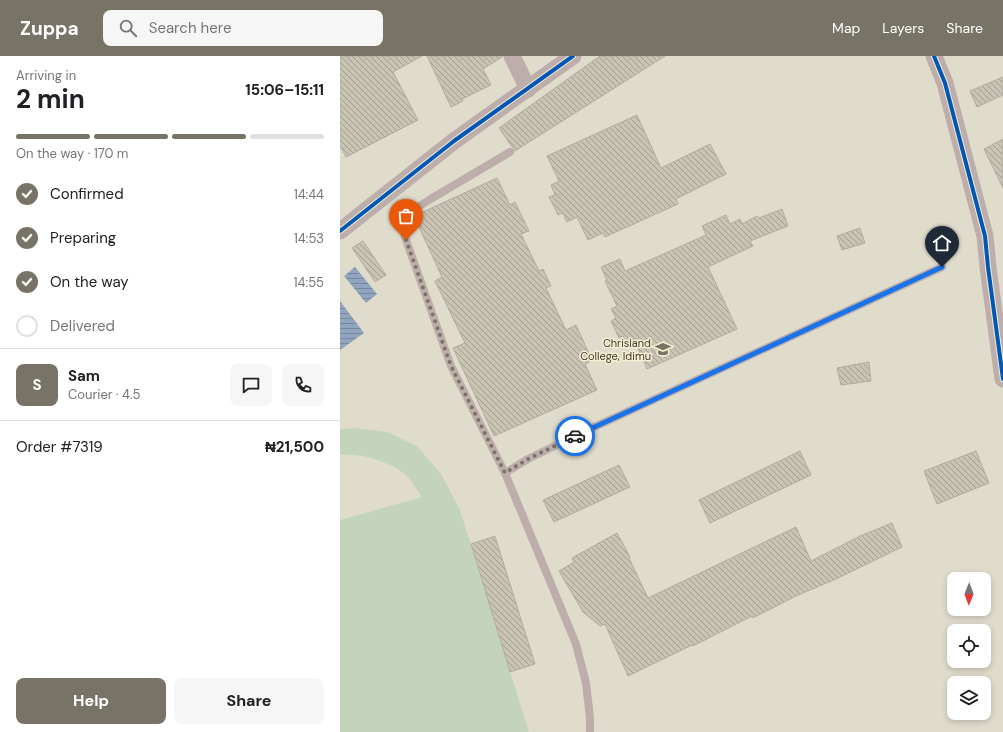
<!DOCTYPE html>
<meta charset="utf-8">
<style>
body{margin:0;font-family:"DM Sans",sans-serif;background:#f6f6f6;color:#202124;height:100vh;display:flex;flex-direction:column;font-size:15px;white-space:nowrap}
*{box-sizing:border-box;margin:0}
p{font-size:13px;color:#757577}
.icon{flex:none;width:22px;height:22px;fill:none;stroke:currentColor;stroke-width:2;stroke-linecap:round;stroke-linejoin:round}
.map{position:relative;flex:1;overflow:hidden}
.drawer{display:flex;flex-direction:column;background:#fff;width:340px}
.drawer>*{flex:none}
.needle{width:26px;rotate:181deg}
.controls{position:absolute;left:607px;top:516px;display:grid;gap:8px}
.controls a{display:grid;place-items:center;width:44px;height:44px;border-radius:8px;background:#fff;box-shadow:0 2px 6px #0003;font-size:20px}
.pin{position:absolute;display:grid;place-items:center;width:34px;height:34px;color:#fff;margin:-41px -17px;border-radius:50% 50% 50% 0;rotate:-45deg;box-shadow:0 0 4px #0007}
.pin .icon{rotate:45deg}
.courier{position:absolute;display:grid;place-items:center;width:40px;height:40px;margin:-20px;border:3px solid #1a73e8;border-radius:50%;background:#fff;color:#222;box-shadow:0 1px 5px #0007}
.head em{font-style:normal;font-weight:700}
.head div{display:flex;flex-direction:column-reverse}
.head{display:flex;align-items:center;justify-content:space-between;height:68px;padding:0 16px}
h1{font-size:26px;font-weight:700;line-height:30px}
.bar{display:grid;grid-template-columns:repeat(4,1fr);gap:6px 4px;align-content:center;height:48px;padding:0 16px}
.bar i{height:5px;border-radius:3px;background:#e0e0e0}
.bar .selected{background:#777467}
.bar p{grid-column:span 4}
.line{display:flex;align-items:center;gap:10px;padding:0 16px;border-top:1px solid #e0e0e0}
.line div{flex:1}
.round{display:grid;place-items:center;flex:none;width:42px;height:42px;border-radius:8px;background:#f6f6f6}
ol{padding:0 16px;list-style:none}
li{display:flex;align-items:center;gap:12px;height:44px}
li p{margin-inline-start:auto}
li .icon{padding:4px;border-radius:50%;background:#777467;color:#fff;stroke-width:4}
li:last-child{color:#757577}
li i{width:22px;height:22px;border:2px solid #e0e0e0;border-radius:50%}
.cta{display:flex;gap:8px;margin-top:auto;padding:8px 16px}
.cta a{flex:1;height:46px;border-radius:8px;background:#777467;color:#fff;font-size:16px;font-weight:700;line-height:46px;text-align:center}
.cta a+a{background:#f6f6f6;color:#202124}
header{display:flex;align-items:center;gap:24px;box-sizing:border-box;height:56px;padding:0 20px;background:#777467;color:#fff}
header strong{font-size:19px}
nav{display:flex;gap:22px;margin-inline-start:auto;font-size:14px}
.search{width:280px;height:36px;background:#f6f6f6;display:flex;align-items:center;gap:10px;box-sizing:border-box;padding:0 14px;border-radius:8px;color:#757577;font-size:15px}
main{display:flex;flex:1;min-height:0}
.map>svg:first-child{display:block}
.pitch{fill:#c4d4bc}
.water{fill:url(#water-rules)}
.building{fill:url(#building-back-hatch);stroke:#b0ada1}
.lines{fill:none;stroke-linecap:round;stroke-linejoin:round}
.lane{stroke:#bdaeab;stroke-width:8}
.street{stroke:#bdaeab;stroke-width:17}
.cycleway-casing{stroke:#f6eed1;stroke-width:6}
.cycleway{stroke:#0057b8;stroke-width:4}
.done{stroke:#777467;stroke-width:4;stroke-dasharray:0 7.2}
.route{stroke:#1a73e8;stroke-width:5}
.labels{text-anchor:middle;dominant-baseline:central;stroke-width:3;stroke-linejoin:round;paint-order:stroke}
.poi-label{font-size:11px;fill:#3f3c30;stroke:#f6eed1;text-anchor:end}
</style>
<header>
<strong>Zuppa</strong>
<div class="search"><svg class="icon" aria-label="search" viewBox="0 0 24 24"><circle cx="10" cy="10" r="6"/><path d="M15 15l6 6"/></svg>Search here</div>
<nav><a>Map</a><a>Layers</a><a>Share</a></nav>
</header>
<main>
<section class="drawer">
<div class="head"><div><h1>2 min</h1><p>Arriving in</p></div><em>15:06–15:11</em></div>
<div class="bar"><i class="selected"></i><i class="selected"></i><i class="selected"></i><i></i><p>On the way · 170 m</p></div>
<ol>
<li><svg class="icon" aria-label="check" viewBox="0 0 24 24"><path d="M5 12l5 5 9-10"/></svg>Confirmed<p>14:44</p></li>
<li><svg class="icon" aria-label="check" viewBox="0 0 24 24"><path d="M5 12l5 5 9-10"/></svg>Preparing<p>14:53</p></li>
<li><svg class="icon" aria-label="check" viewBox="0 0 24 24"><path d="M5 12l5 5 9-10"/></svg>On the way<p>14:55</p></li>
<li><i></i>Delivered</li>
</ol>
<div class="line" style="height:72px"><b class="round" style="background:#777467;color:#fff">S</b><div><b>Sam</b><p>Courier · 4.5</p></div><a class="round"><svg class="icon" aria-label="chat" viewBox="0 0 24 24"><path d="M4 5h16v11H9l-5 4z"/></svg></a><a class="round"><svg class="icon" aria-label="phone" viewBox="0 0 24 24"><path d="M5 4h4l2 5-3 2q2 4 5 5l2-3 5 2v4C11 20 4 13 5 4z"/></svg></a></div>
<div class="line" style="height:52px"><div>Order #7319</div><b>₦21,500</b></div>
<div class="cta"><a>Help</a><a>Share</a></div>
</section>
<div class="map">
<svg width="663" height="676" viewBox="0 0 663 676">
<defs>
<pattern id="water-rules" width="6" height="5" patternUnits="userSpaceOnUse"><rect width="6" height="5" fill="#92a5bf"/><path d="M0 2.5h6" fill="none" stroke="#79889c"/></pattern>
<pattern id="building-back-hatch" width="6" height="6" patternUnits="userSpaceOnUse"><rect width="6" height="6" fill="#c8c3b2"/><path d="M-1 5l2 2M0 0l6 6M5-1l2 2" fill="none" stroke="#a4a091"/></pattern>
</defs>
<rect width="100%" height="100%" fill="#e0dccc"/>
<path class="pitch" d="M 16,372 L 47,376 L 77,390 L 101,418 L 120,454 L 189,676 L 0,676 L 0,464 L 82,441 C 76,433 70,422 62,416 C 46,404 20,397 0,399 L 0,373 Z"/>
<g class="water">
<path d="M 15,211 L 37,238 L 26,247 L 4,220 Z"/>
<path d="M 0,245 L 24,277 L 0,294 Z"/>
</g>
<g class="building">
<path d="M 0,0 L 82,0 L 53,16 L 78,64 L 6,101 L 0,90 Z"/>
<path d="M 87,0 L 162,0 L 162,1 L 143,13 L 151,29 L 122,43 L 123,45 L 111,51 Z"/>
<path d="M 260,0 L 325,0 L 175,95 L 159,72 Z"/>
<path d="M 663,21 L 663,39 L 637,51 L 630,35 Z"/>
<path d="M 297,59 L 321,112 L 370,88 L 386,118 L 336,143 L 338,148 L 265,181 L 263,177 L 248,184 L 237,161 L 227,166 L 223,157 L 218,159 L 209,141 L 215,139 L 211,129 L 219,125 L 207,100 Z"/>
<path d="M 663,83 L 663,132 L 644,93 Z"/>
<path d="M 157,122 L 170,149 L 175,146 L 189,175 L 181,178 L 199,215 L 203,213 L 211,230 L 206,232 L 226,274 L 236,269 L 252,304 L 245,308 L 257,334 L 154,380 L 113,292 L 125,287 L 95,225 L 102,221 L 74,160 Z"/>
<path d="M 442,153 L 448,170 L 410,185 L 413,190 L 368,211 L 397,273 L 307,313 L 295,286 L 287,290 L 283,280 L 279,282 L 271,265 L 276,262 L 271,253 L 277,250 L 265,225 L 267,224 L 261,211 L 280,203 L 285,215 L 366,179 L 362,170 L 386,159 L 390,168 L 400,163 L 402,168 L 417,160 L 419,162 Z"/>
<path d="M 520,172 L 525,187 L 502,194 L 497,180 Z"/>
<path d="M 23,185 L 46,219 L 35,226 L 12,192 Z"/>
<path d="M 529,306 L 531,325 L 501,329 L 497,312 Z"/>
<path d="M 460,395 L 471,419 L 370,467 L 359,444 Z"/>
<path d="M 636,395 L 649,427 L 597,448 L 584,415 Z"/>
<path d="M 279,409 L 290,431 L 214,466 L 203,444 Z"/>
<path d="M 552,467 L 562,491 L 496,523 L 456,540 L 413,562 L 412,560 L 353,590 L 352,589 L 288,620 L 265,568 L 260,570 L 243,556 L 219,515 L 234,506 L 232,502 L 277,477 L 290,501 L 289,502 L 308,542 L 456,471 L 471,505 L 520,480 Z"/>
<path d="M 155,480 L 195,608 L 170,616 L 131,488 Z"/>
</g>
<g class="lines">
<g class="lane">
<path d="M 170,96 L 89,144 L 61,162 L 66,184 L 111,310 L 165,417 L 236,588 L 246,627 L 250,662 L 250,676"/>
<path d="M 165,417 L 188,403 L 239,378 L 602,211"/>
</g>
<g class="street">
<path d="M 172,0 L 188,33"/>
<path d="M 594,0 L 605,27 L 645,180 L 648,211 L 663,323"/>
<path d="M 0,175 L 114,85 L 233,0"/>
</g>
<defs>
<g id="cycleway">
<path d="M 594,0 L 605,27 L 645,180 L 648,211 L 663,323"/>
<path d="M 0,175 L 114,85 L 233,0"/>
</g>
</defs>
<use href="#cycleway" class="cycleway-casing"/>
<use href="#cycleway" class="cycleway"/>
</g>
<g class="lines">
<path class="done" d="M 66,184 L 111,310 L 165,417 L 188,403 L 235,380"/>
<path class="route" d="M 235,380 L 602,211"/>
</g>
<defs>
<symbol id="school-bare" viewBox="-9 -9 18 18"><path d="M0-5L7-2L0 1L-7-2ZM-4 1L0 2.5L4 1V4Q0 6-4 4Z" fill="#777467" stroke="#f6eed1" stroke-width="2.5" paint-order="stroke"/></symbol>
</defs>
<g fill-rule="evenodd">
<use href="#school-bare" x="312" y="282" width="22" height="22"/>
</g>
<g class="labels">
<g class="poi-label">
<text x="311" y="287">Chrisland<tspan x="311" dy="13">College, Idimu</tspan></text>
</g>
</g>
</svg>
<div class="controls">
<a><svg class="needle" viewBox="-14 -14 28 28"><path d="M0-13l5 13h-10z" fill="#e53935"/><path d="M0 13l5-13h-10z" fill="#757577"/></svg></a>
<a><svg class="icon" aria-label="locate" viewBox="0 0 24 24"><circle cx="12" cy="12" r="6"/><path d="M12 2v4M12 18v4M2 12h4M18 12h4"/></svg></a>
<a><svg class="icon" aria-label="layers" viewBox="0 0 24 24"><path d="M12 4l9 5-9 5-9-5zM3 14l9 5 9-5"/></svg></a>
</div>
<div class="pin" style="left:66px;top:184px;background:#ea580c"><svg class="icon" aria-label="bag" viewBox="0 0 24 24"><path d="M5 8h14l-1 12H6zM9 8a3 3 0 0 1 6 0"/></svg></div>
<div class="pin" style="left:602px;top:211px;background:#1f2937"><svg class="icon" aria-label="home" viewBox="0 0 24 24"><path d="M3 11l9-7 9 7M6 9v11h12V9"/></svg></div>
<div class="courier" style="left:235px;top:380px"><svg class="icon" aria-label="car" viewBox="0 0 24 24"><path d="M5 17H2v-5l4-1 3-4h7l3 4 3 1v5h-3M9 17h6M6 11h13"/><circle cx="7" cy="17" r="2"/><circle cx="17" cy="17" r="2"/></svg></div>
</div>
</main>
